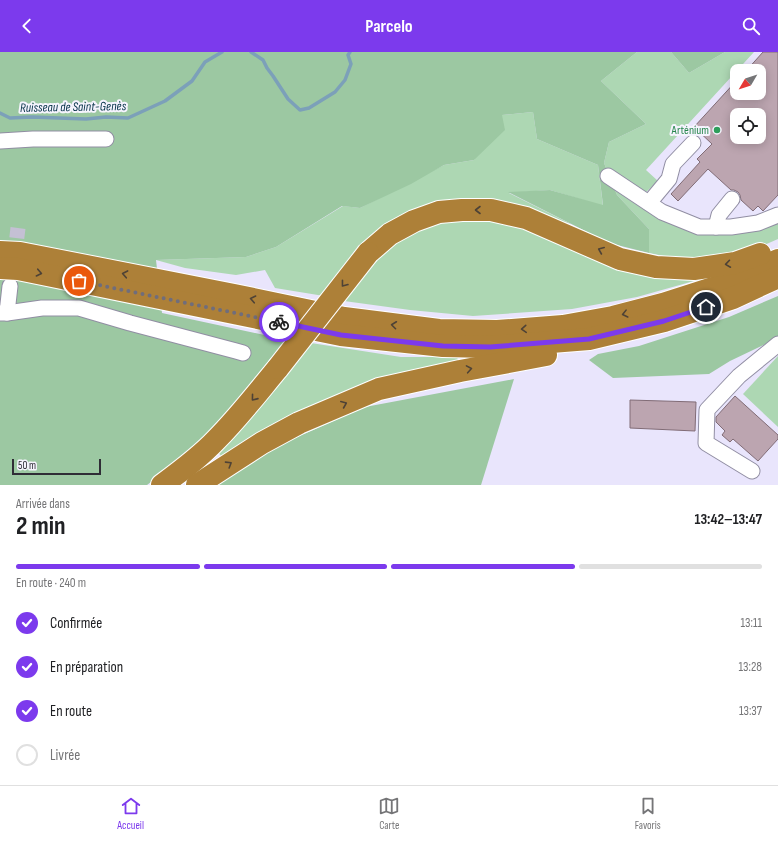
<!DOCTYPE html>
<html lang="fr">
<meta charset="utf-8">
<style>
body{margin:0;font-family:"Sofia Sans Condensed",sans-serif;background:#f2f2f2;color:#202124;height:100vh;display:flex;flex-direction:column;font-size:15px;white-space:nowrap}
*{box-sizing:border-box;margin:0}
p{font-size:13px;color:#757577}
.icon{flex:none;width:22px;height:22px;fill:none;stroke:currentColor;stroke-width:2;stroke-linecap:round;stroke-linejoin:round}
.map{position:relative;height:433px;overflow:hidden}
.details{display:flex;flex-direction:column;background:#fff;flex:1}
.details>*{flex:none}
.needle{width:26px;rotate:231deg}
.tools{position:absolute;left:730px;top:12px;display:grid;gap:8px}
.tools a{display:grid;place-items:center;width:36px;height:36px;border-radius:8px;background:#fff;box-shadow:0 2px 10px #0003;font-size:20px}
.scale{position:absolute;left:12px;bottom:10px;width:89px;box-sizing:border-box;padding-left:4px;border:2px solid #2f2d36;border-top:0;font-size:11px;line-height:14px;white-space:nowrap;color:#2f2d36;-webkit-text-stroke:3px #f6f4fe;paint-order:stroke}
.pin{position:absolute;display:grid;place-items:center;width:34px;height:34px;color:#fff;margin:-17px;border:2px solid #fff;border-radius:50%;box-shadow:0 1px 4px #0007}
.courier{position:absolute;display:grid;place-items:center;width:40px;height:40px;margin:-20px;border:3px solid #7c3aed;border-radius:50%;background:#fff;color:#222;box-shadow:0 1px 5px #0007}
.overview em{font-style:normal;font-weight:700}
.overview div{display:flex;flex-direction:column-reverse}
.overview{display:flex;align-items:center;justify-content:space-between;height:68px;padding:0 16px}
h1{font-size:26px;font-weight:700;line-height:30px}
.bar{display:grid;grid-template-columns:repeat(4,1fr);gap:6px 4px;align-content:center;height:48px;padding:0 16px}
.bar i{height:5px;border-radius:3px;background:#e0e0e0}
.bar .active{background:#7c3aed}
.bar p{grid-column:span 4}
ol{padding:0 16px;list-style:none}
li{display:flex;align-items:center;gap:12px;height:44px}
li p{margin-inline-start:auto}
li .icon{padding:4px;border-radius:50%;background:#7c3aed;color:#fff;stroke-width:4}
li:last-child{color:#757577}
li i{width:22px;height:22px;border:2px solid #e0e0e0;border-radius:50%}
header{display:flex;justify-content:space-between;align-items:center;height:52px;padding:0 16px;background:#7c3aed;color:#fff;font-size:18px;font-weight:700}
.dock{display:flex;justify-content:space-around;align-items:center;height:56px;border-top:1px solid #e0e0e0;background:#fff;font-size:11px;color:#757577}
.dock a{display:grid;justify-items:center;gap:2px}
.dock .active{color:#7c3aed}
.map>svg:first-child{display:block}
.green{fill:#add7b3}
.forest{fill:#9cc8a2}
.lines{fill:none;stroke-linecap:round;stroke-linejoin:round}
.stream{stroke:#7ca0b9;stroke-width:3.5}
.building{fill:#bca5b0;stroke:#816c76;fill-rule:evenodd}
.minor-tunnel{stroke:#c4c0d4;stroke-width:15;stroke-dasharray:15 8;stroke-linecap:butt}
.minor-casing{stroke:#918ea3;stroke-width:17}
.highway-casing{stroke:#fff;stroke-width:24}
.minor{stroke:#fff;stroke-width:15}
.highway{stroke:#ad8038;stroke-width:22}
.highway-bridge-casing{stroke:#fff;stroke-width:24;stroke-linecap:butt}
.highway-bridge{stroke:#ad8038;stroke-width:22}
.oneway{stroke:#4e4236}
.done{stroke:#706d7b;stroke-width:4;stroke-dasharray:0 7.2}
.route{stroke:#7c3aed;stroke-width:5}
.leisure-dot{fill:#2e9e5b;stroke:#f6f4fe;stroke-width:1.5}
.labels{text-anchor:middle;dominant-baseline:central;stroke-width:4;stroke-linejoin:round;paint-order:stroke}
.leisure-label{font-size:12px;fill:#27864d;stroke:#f6f4fe;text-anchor:end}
.water-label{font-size:13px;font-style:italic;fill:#022f45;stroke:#f6f4fe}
</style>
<header><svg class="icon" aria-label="back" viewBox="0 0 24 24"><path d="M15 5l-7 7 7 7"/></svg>Parcelo<svg class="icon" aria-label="search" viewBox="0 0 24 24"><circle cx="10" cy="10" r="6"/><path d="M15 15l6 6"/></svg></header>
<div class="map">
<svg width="778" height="433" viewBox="0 0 778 433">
<rect width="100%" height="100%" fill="#e9e5fc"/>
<g class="green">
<path d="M 637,0 L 671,0 L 689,21 L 725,0 L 754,0 L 646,118 L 658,129 L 645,141 L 706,181 L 747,180 L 778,166 L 778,187 L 742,203 L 688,209 L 649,201 L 649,177 L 617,143 L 604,111 L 609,90 L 646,72 L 601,29 Z"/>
<path d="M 533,60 L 537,87 L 598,113 L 603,154 L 550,138 L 509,141 L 571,172 L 497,152 L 414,162 L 324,244 L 275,236 L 265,218 L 236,223 L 185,216 L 156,208 L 246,205 L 276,195 L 343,154 L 360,156 L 444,113 L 474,108 L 502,63 Z"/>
<path d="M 467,166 L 502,168 L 701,227 L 637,245 L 572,257 L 473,264 L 410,258 L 344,249 L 372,210 L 395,188 L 428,174 Z"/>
<path d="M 311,291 L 401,305 L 457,305 L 459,311 L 375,326 L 279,370 L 223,407 L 216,397 L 266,348 Z"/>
<path d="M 778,304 L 778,375 L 743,342 Z"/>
</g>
<g class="forest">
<path d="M 0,0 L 637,0 L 601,29 L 646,72 L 609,90 L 604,111 L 617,143 L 649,177 L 649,201 L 609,191 L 508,140 L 550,138 L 603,153 L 598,113 L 537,87 L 533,60 L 502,63 L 505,78 L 474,108 L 444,113 L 411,132 L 360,156 L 342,154 L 276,195 L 246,205 L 156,208 L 162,261 L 288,288 L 234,359 L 181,407 L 147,433 L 0,433 Z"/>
<path d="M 671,0 L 725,0 L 689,21 Z"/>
<path d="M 778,244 L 778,286 L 730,309 L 709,322 L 613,326 L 589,308 L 598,302 L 639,294 L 729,265 Z"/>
<path d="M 514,327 L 481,433 L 217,433 L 268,398 L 365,355 Z"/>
</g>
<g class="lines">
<g class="stream">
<path d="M 251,0 L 263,8 L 267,16 L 273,24 L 288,47 L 300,58 L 309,56 L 335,40 L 345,28 L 351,12 L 348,3 L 350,0"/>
<path d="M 0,61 L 10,66 L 32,65 L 86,67 L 106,65 L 128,66 L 165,49 L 192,29 L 205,10 L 222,0"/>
</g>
</g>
<g class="building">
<path d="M 763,0 L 778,0 L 778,143 L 763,159 L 758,154 L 753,159 L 741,148 L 740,143 L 738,140 L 734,138 L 731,138 L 708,117 L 678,149 L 671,142 L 700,110 L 697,107 L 712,92 L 694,75 L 737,28 L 737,41 L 759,41 L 759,19 L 746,19 ZM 737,63 L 759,63 L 759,85 L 737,85 Z"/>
<path d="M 735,344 L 778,383 L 778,387 L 758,409 L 733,387 L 730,390 L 722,383 L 725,379 L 716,370 L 716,365 Z"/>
<path d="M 630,348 L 696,350 L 695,379 L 630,376 Z"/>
</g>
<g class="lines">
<path class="minor-tunnel" d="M 14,209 L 18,176"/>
<defs>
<g id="minor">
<path d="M 0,89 L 33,87 L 106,87"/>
<path d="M 608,124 L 662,160 L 699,175 L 731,175 L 758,171 L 778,163"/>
<path d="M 649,151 L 669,127 L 673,112 L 693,91"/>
<path d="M 716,175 L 719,163 L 732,147"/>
<path d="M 0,261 L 7,261 L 42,256 L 79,256 L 130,271 L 236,299 L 243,301"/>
<path d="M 7,261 L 10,234"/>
<path d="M 752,419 L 706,391 L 707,358 L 739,324 L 778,292"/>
</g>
<g id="highway">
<path d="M 0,200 L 20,201 L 234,243 L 344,266 L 439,278 L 497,279 L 563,274 L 613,265 L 663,252 L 716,235 L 778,208"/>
<path d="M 368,201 L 390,182 L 414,169 L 439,160 L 462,158 L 491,158 L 526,166 L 620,207 L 656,215 L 694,217 L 735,211 L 760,202"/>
<path d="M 0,216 L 18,217 L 341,283 L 443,294 L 490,295 L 589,287 L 664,269 L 733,246 L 778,225"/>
<path d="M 162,433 C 181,419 200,405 216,388 C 239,365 258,340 278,316"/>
<path d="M 197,433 L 262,391 L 299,371 L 379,337 L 460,319 L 546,303"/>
</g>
</defs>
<use href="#minor" class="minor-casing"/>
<use href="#highway" class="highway-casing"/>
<use href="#minor" class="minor"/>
<use href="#highway" class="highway"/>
<defs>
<path id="highway-bridge" d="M 278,316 L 368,201"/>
</defs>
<use href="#highway-bridge" class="highway-bridge-casing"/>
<use href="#highway-bridge" class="highway-bridge"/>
</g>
<defs><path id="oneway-chevron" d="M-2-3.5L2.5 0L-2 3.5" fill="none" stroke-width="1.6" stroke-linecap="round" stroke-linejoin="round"/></defs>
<g class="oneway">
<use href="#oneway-chevron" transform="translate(478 158) rotate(180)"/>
<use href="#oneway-chevron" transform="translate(601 198) rotate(-157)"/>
<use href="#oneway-chevron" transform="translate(728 212) rotate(172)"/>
<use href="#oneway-chevron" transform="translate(39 221) rotate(12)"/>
<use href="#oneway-chevron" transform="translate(125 222) rotate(-169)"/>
<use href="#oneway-chevron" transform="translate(344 232) rotate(128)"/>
<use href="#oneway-chevron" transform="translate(253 247) rotate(-168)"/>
<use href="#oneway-chevron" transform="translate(625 262) rotate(166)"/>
<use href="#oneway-chevron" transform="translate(394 273) rotate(-173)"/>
<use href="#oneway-chevron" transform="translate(524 277) rotate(176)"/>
<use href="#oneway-chevron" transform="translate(469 317) rotate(-10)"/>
<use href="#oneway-chevron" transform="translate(254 346) rotate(129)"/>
<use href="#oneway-chevron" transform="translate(344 352) rotate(-23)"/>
<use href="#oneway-chevron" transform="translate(229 412) rotate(-32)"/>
</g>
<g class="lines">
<path class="done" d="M 79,229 L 279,270"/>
<path class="route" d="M 279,270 L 341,283 L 443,294 L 490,295 L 589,287 L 664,269 L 706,255"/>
</g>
<circle class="leisure-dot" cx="717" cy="78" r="4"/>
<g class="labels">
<g class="leisure-label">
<text x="709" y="78">Arténium</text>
</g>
<g class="water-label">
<text transform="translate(73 55) rotate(-1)">Ruisseau de Saint-Genès</text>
</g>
</g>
</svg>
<div class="tools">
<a><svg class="needle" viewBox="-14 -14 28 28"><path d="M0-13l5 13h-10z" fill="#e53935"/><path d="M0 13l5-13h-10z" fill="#757577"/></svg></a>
<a><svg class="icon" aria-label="locate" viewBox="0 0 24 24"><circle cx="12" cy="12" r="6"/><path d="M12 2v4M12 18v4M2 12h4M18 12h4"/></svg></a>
</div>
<div class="scale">50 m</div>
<div class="pin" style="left:79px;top:229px;background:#ea580c"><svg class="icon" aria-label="bag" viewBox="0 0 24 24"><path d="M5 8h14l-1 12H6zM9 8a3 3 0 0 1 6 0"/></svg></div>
<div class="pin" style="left:706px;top:255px;background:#1f2937"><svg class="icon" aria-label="home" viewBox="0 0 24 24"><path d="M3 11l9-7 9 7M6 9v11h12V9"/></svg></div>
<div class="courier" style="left:279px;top:270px"><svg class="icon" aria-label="bike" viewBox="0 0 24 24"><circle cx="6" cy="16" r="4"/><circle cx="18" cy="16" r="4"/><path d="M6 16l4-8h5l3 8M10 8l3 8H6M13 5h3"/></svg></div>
</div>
<section class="details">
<div class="overview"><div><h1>2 min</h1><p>Arrivée dans</p></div><em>13:42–13:47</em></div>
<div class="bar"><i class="active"></i><i class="active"></i><i class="active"></i><i></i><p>En route · 240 m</p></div>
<ol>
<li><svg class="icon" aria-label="check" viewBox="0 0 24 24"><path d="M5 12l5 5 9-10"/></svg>Confirmée<p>13:11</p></li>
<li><svg class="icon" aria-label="check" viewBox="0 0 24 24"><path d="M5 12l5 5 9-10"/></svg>En préparation<p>13:28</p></li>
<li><svg class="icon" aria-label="check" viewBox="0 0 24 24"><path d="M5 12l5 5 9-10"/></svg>En route<p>13:37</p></li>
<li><i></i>Livrée</li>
</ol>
</section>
<nav class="dock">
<a class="active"><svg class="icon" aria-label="home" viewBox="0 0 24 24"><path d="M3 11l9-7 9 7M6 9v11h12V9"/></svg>Accueil</a>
<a><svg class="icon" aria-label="map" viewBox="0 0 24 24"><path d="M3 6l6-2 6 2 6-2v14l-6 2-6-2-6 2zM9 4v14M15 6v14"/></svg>Carte</a>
<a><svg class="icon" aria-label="saved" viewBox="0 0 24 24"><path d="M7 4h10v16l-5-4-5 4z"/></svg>Favoris</a>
</nav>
